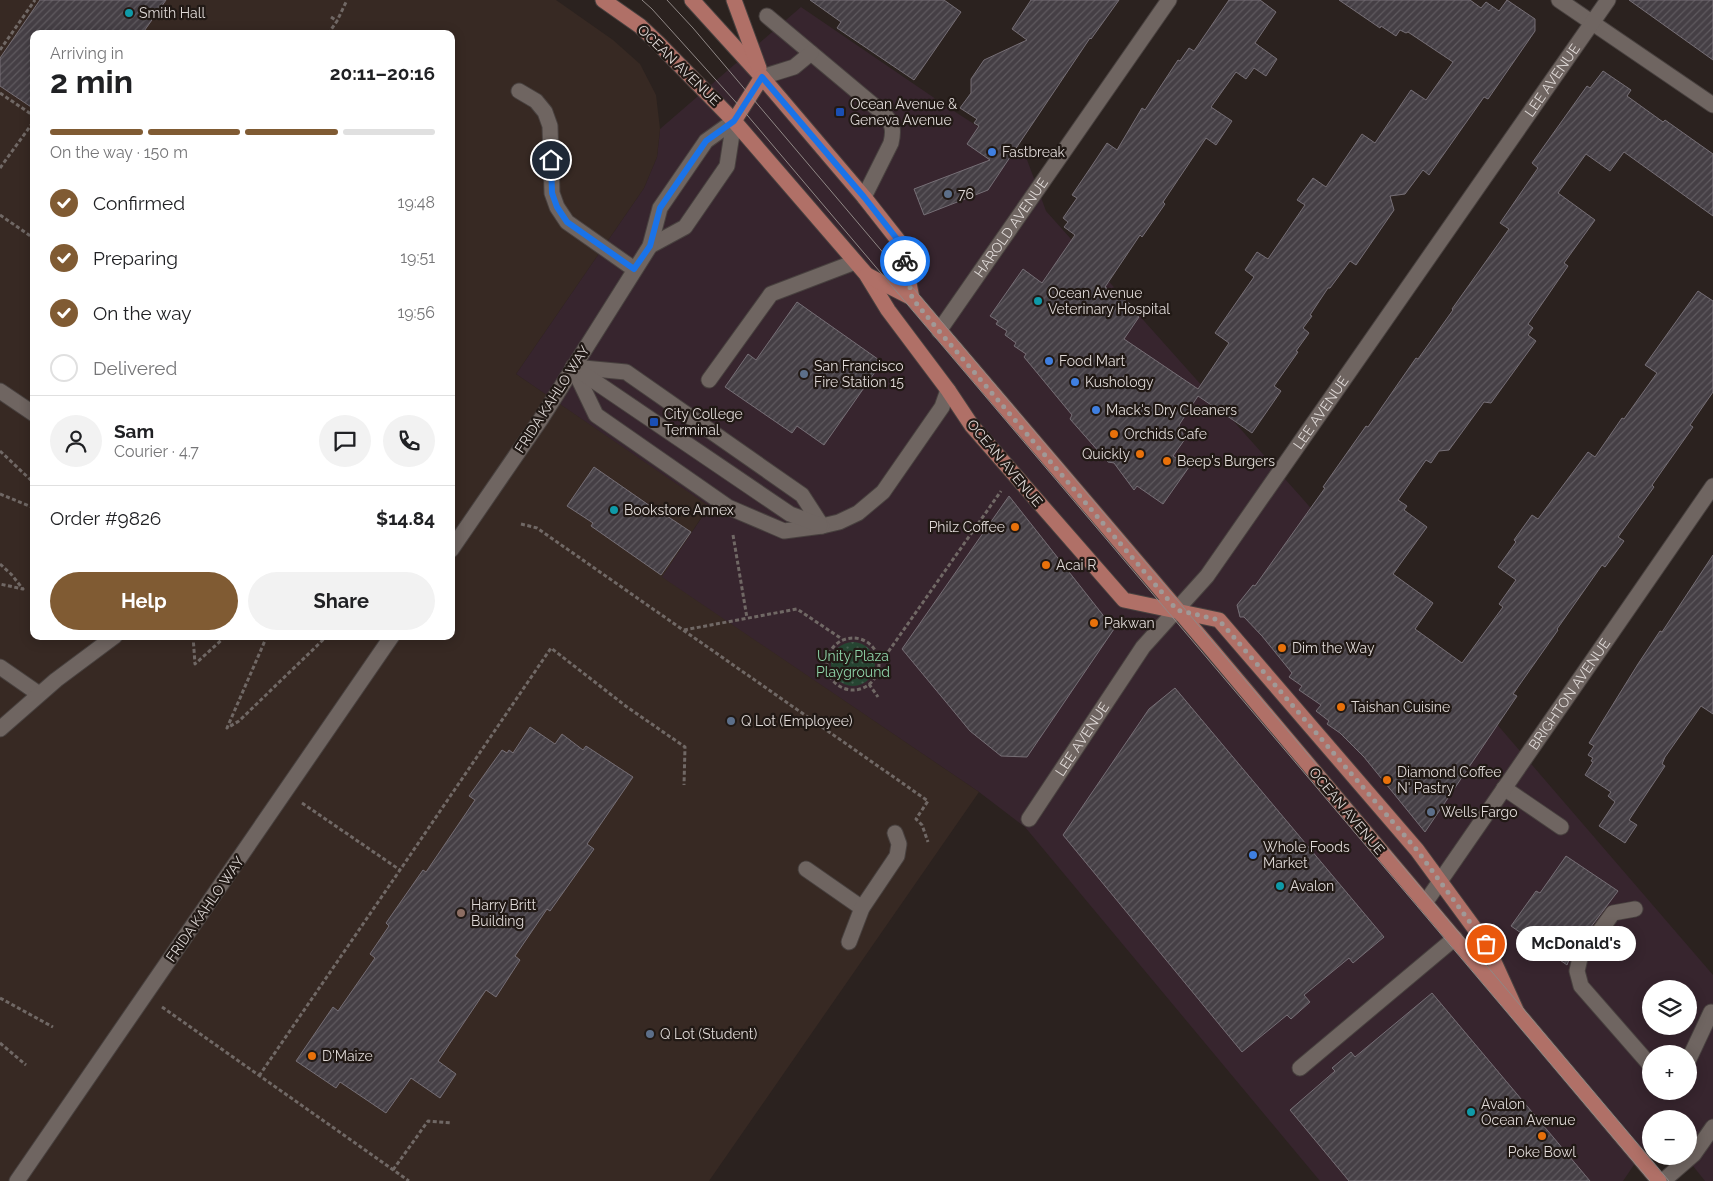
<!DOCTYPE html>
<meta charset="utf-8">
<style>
body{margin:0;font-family:Raleway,sans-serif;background:#f2f2f2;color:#202124;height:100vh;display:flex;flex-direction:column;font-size:19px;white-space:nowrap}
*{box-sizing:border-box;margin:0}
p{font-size:16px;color:#757577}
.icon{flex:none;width:28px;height:28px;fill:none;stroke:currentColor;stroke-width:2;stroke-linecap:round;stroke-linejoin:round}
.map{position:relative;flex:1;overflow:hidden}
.panel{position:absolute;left:30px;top:30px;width:425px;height:610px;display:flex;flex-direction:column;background:#fff;border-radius:10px;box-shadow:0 2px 12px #0003}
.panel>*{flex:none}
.buttons{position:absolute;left:1642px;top:980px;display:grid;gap:10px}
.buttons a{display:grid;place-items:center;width:55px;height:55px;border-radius:50%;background:#fff;box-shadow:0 2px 12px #0003;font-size:25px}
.pin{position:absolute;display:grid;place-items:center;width:42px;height:42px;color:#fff;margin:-21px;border:2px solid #fff;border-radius:50%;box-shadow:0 1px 5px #0007}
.courier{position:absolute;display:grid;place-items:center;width:50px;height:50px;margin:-25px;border:4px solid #1a73e8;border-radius:50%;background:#fff;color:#222;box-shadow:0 1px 6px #0007}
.bubble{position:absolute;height:35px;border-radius:18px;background:#fff;box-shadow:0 2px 12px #0003;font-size:16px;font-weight:700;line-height:35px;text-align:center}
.headline em{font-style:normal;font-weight:700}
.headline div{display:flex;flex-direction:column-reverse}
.headline{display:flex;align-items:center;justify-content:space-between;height:85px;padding:0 20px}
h1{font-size:32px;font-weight:700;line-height:38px}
.bar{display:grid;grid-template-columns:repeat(4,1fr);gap:8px 5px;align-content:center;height:60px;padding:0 20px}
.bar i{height:6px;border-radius:4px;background:#e0e0e0}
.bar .selected{background:#805b33}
.bar p{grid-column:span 4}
.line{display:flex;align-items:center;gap:12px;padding:0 20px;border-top:1px solid #e0e0e0}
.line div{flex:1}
.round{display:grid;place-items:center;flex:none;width:52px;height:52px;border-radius:26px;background:#f2f2f2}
ol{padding:0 20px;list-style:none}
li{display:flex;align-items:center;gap:15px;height:55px}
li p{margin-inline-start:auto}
li .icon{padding:5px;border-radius:50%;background:#805b33;color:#fff;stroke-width:4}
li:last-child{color:#757577}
li i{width:28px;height:28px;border:2px solid #e0e0e0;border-radius:50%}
.cta{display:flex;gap:10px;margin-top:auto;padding:10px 20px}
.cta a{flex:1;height:58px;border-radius:30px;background:#805b33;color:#fff;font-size:20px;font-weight:700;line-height:58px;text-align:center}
.cta a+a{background:#f2f2f2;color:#202124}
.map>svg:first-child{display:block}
.commercial{fill:#37252e;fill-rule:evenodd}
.built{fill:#372923;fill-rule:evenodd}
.park{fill:url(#park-dots)}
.building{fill:url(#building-hatch);stroke:#766f76}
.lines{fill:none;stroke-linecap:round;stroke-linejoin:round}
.minor-casing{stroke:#48413f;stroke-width:17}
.major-casing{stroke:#48413f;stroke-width:17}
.path{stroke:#706865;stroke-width:3;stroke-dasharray:4 2.5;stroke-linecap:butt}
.minor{stroke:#6f6561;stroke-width:15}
.major{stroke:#b07067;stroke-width:15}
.tram{stroke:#908886;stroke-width:1}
.done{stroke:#a09997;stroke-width:5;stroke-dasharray:0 9}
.route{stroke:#1a73e8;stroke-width:6}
.culture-dot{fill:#0f9aa8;stroke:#211915;stroke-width:2}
.transit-dot{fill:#1a4fb4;stroke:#211915;stroke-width:2}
.shop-dot{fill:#3f7fe0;stroke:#211915;stroke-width:2}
.service-dot{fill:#5c6f8a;stroke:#211915;stroke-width:2}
.food-dot{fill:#e8710a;stroke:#211915;stroke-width:2}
.education-dot{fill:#8d6e63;stroke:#211915;stroke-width:2}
.labels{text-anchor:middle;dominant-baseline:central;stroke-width:4.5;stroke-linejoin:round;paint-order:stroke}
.poi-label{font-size:14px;fill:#dfd9d7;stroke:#211915;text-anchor:start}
.street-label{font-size:14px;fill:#dfd9d7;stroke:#211915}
.park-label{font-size:14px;fill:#8ed3a8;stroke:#211915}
</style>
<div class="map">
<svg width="1713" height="1181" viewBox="0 0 1713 1181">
<defs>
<pattern id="park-dots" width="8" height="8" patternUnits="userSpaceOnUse" patternTransform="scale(1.25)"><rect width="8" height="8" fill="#264532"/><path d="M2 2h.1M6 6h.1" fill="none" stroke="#455f4f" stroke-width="1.8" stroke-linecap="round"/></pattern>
<pattern id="building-hatch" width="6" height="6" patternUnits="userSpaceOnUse" patternTransform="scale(1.25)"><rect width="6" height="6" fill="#453f45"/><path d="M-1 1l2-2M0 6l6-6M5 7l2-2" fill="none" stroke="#5f5a5f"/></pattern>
</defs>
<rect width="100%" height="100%" fill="#2b221f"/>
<path class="commercial" d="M 801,7 L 949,108 L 1026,157 L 1046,211 L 1302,498 L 1713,975 L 1713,1181 L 1705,1181 L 1685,1156 L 1689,1156 L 1689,1119 L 1651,1119 L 1651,1140 L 1623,1181 L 1320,1181 L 1025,827 L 979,792 L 661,577 L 709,507 L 516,374 L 644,188 L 657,157 L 660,129 ZM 1651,989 L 1689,989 L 1689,1026 L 1651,1026 ZM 1651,1054 L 1689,1054 L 1689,1091 L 1651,1091 Z"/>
<path class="built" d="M 0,0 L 556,0 L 613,40 L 640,64 L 656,95 L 660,129 L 657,157 L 644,188 L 516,374 L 709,506 L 662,577 L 979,792 L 709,1181 L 0,1181 ZM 34,34 L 451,34 L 451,636 L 34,636 Z"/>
<circle class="park" cx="853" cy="664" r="22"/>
<g class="building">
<path d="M 40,0 L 166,0 L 142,34 L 34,34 L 34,109 L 0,86 L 0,58 Z"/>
<path d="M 810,0 L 944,0 L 961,12 L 914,80 L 837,28 L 841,22 Z"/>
<path d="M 1031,0 L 1119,0 L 1091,39 L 1090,38 L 988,190 L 924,215 L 914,189 L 990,160 L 967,144 L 979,126 L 974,123 L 977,119 L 960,108 L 971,93 L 971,79 L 984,60 L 1027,40 L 1012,29 Z"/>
<path d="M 1229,0 L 1260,0 L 1276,12 L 1255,43 L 1277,59 L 1266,76 L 1254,68 L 1246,79 L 1236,72 L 1211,107 L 1232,121 L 1216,145 L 1206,138 L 1163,202 L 1165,204 L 1142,237 L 1140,235 L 1105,287 L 1136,308 L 1133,312 L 1139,317 L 1124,339 L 1198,389 L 1229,343 L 1215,333 L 1254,277 L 1245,270 L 1257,252 L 1268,259 L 1305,205 L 1297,200 L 1313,178 L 1326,187 L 1362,134 L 1375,143 L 1411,90 L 1426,100 L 1453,62 L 1408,32 L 1406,33 L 1400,30 L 1396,36 L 1381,26 L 1380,28 L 1339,0 L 1470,0 L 1481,8 L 1486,2 L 1499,11 L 1507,0 L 1535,19 L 1535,31 L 1488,99 L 1484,97 L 1429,175 L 1423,170 L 1405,194 L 1390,196 L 1394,210 L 1356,265 L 1350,261 L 1330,288 L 1328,288 L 1310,315 L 1312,316 L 1303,328 L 1309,333 L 1296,351 L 1298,352 L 1274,386 L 1281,391 L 1252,433 L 1198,396 L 1179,425 L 1185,439 L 1173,456 L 1189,467 L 1163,504 L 1137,486 L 1134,490 L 1114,463 L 1108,462 L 1070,419 L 1072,415 L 1024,357 L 1026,354 L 1014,346 L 1016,343 L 1005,335 L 1007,331 L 996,324 L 998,321 L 990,316 L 1023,269 L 1042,283 L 1075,235 L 1064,227 L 1068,222 L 1063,218 L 1077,198 L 1072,195 L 1091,167 L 1107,143 L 1117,150 L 1142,108 L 1145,110 L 1178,60 L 1180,61 L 1189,48 L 1194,51 Z"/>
<path d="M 1629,0 L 1713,0 L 1713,60 Z"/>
<path d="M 1603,71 L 1631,90 L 1627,96 L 1663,122 L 1665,120 L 1713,154 L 1713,216 L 1624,152 L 1610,171 L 1586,154 L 1558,193 L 1595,220 L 1564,263 L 1568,266 L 1528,324 L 1533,328 L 1528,335 L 1536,341 L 1491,403 L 1484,402 L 1449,450 L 1439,451 L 1431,463 L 1426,460 L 1398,500 L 1407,506 L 1404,510 L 1427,527 L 1393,574 L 1433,603 L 1415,629 L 1462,663 L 1503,607 L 1499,604 L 1516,580 L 1498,567 L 1516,542 L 1514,540 L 1532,515 L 1538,519 L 1588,452 L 1595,457 L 1622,418 L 1624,419 L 1657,373 L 1645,365 L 1698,291 L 1713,301 L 1713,392 L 1690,425 L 1693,427 L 1652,485 L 1654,487 L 1618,537 L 1624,541 L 1605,567 L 1602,565 L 1557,629 L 1558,630 L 1513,694 L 1517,696 L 1425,832 L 1364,757 L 1340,733 L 1327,724 L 1329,721 L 1316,711 L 1321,705 L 1299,690 L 1302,686 L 1289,677 L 1292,673 L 1262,636 L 1244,617 L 1240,617 L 1237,605 L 1253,585 L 1255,586 L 1325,488 L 1323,487 L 1342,460 L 1366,426 L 1368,427 L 1416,358 L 1418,359 L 1453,310 L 1452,309 L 1509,229 L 1500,223 L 1538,168 L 1532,163 L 1587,86 L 1590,88 Z"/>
<path d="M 797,302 L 882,362 L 824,445 L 797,426 L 792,433 L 725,387 L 748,354 L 756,360 Z"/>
<path d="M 594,467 L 666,517 L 667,516 L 691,532 L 661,575 L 591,526 L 593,523 L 567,506 Z"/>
<path d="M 1009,496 L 1114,629 L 1027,757 L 1001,756 L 970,731 L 902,649 Z"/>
<path d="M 1713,555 L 1713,714 L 1701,706 L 1665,757 L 1662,764 L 1665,766 L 1629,820 L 1637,825 L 1625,843 L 1599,826 L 1615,802 L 1608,796 L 1611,792 L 1585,775 L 1593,762 L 1591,761 L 1593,758 L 1588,755 L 1594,746 L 1589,743 L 1638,664 L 1660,631 L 1662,632 Z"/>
<path d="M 1175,688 L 1384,937 L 1353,963 L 1349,958 L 1304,995 L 1310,1002 L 1291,1019 L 1287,1015 L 1242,1052 L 1063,835 L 1149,709 Z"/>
<path d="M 530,727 L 555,744 L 562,734 L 583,750 L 586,746 L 633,777 L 587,844 L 594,849 L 550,911 L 547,909 L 515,956 L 520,960 L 496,997 L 486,990 L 438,1061 L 456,1074 L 440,1098 L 411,1078 L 386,1113 L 340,1082 L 336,1088 L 296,1061 L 333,1007 L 338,1011 L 375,958 L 370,954 L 389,926 L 386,923 L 423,870 L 426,872 L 475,800 L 469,796 L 502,750 L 507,753 L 509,750 L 513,753 Z"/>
<path d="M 1566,856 L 1618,891 L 1572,952 L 1567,965 L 1511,926 L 1536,891 L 1540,893 Z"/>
<path d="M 1432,993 L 1590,1181 L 1349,1181 L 1290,1110 L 1335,1071 L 1332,1068 L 1351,1052 L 1355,1057 Z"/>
</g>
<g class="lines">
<defs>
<g id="minor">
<path d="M 1559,0 L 1713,105"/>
<path d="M 767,16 L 884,114 C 893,124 894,130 891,143 L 864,197"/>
<path d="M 762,77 L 794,67 L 811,53"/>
<path d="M 519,91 L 536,101 L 545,112 L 550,126 L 552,193 L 557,207 L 567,222 L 634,269"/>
<path d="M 650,246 L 685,227 L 727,166 L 734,121"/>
<path id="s1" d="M 939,331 L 1169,0"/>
<path d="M 573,367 L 596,415 L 728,507 L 784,531 L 822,526 L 839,522 L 858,513 L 883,492 L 942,407 L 948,390"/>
<path d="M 573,367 L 626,372 L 802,495 L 822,526"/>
<path d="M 575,368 L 790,514 L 820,525"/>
<path d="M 709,380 L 771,294 L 855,262"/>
<path d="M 0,391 L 34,414"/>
<path d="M 451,550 L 541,419 L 650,246 L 660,208 L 706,141 L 734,121"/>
<path d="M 0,667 L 39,694"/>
<path d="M 0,729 L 56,680 L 115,636"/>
<path d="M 1504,788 L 1561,827"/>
<path id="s2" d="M 1029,819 L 1143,647 L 1207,576 L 1608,0"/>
<path d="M 806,869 L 862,908"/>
<path id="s3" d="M 1425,903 L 1713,486"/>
<path d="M 1635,909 L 1613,913 L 1580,958 L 1577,971 L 1581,986 L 1651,1066"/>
<path d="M 849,942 L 862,908 L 897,856 L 899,844 L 895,833"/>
<path d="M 1689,1059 L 1711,1012"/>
<path d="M 1300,1068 L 1455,938"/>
<path d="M 17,1181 L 392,636"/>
<path d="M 1663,1181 L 1694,1154 L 1713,1127"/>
</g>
<g id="major">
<path d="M 603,0 L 640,26 L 659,44 L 734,121 L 866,274 L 888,310 L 948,390 L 972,426 L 1124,600 L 1219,620 L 1417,850 L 1486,944 L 1517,1012"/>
<path d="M 692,0 L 762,77 L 864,197 L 901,244 L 912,298"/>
<path d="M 734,0 L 759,68"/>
<path d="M 734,121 L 762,77"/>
<path d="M 867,275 L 912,298 L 1212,650 L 1659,1181"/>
</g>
</defs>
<use href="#minor" class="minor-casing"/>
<use href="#major" class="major-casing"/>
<g class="path">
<path d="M 331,17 L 337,21"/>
<path d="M 328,34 L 337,21 L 347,0"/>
<path d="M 0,50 L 35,0"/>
<path d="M 0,93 L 34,116"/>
<path d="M 0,168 L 34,121"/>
<path d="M 0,215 L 32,237 L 34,241"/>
<path d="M 0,451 L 34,483"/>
<path d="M 0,494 L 34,508"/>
<path d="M 521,524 L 537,528 L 928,801 L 916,819 L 922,825 L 928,842"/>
<path d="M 733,535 L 747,618"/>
<path d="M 0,564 L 11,574 L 23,589 L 0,584"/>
<path d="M 684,630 L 797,609 L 842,639"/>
<path d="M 193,636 L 195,664 L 226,636"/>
<path d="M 267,636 L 227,728 L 239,721 L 327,636"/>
<circle cx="853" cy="664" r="26"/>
<path d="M 878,659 L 886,655 L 1001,491"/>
<path d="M 869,684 L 878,697"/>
<path d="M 302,803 L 400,870"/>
<path d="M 0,998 L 53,1027"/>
<path d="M 162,1007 L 409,1181"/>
<path d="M 0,1043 L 26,1065"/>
<path d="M 259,1076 L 400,870 L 551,648 L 627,707 L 685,747 L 684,785"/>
<path d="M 393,1170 L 428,1121 L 452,1123"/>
</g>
<use href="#minor" class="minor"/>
<use href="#major" class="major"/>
<g class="tram">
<path d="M 642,0 L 652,9 L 742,109 L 1650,1181"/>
<path d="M 667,0 L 693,28 L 1669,1181"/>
</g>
</g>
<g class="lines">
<path class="done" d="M 905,261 L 912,298 L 939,331 L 1177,610 L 1219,620 L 1417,850 L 1486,944"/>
<path class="route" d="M 551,160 L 552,193 L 557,207 L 567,222 L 634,269 L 650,246 L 660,208 L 706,141 L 734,121 L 762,77 L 864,197 L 901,244 L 905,261"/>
</g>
<g class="culture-dot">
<circle cx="129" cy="13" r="5"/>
<circle cx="1038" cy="301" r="5"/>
<circle cx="614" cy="510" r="5"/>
<circle cx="1280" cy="886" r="5"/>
<circle cx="1471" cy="1112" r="5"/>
</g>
<g class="transit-dot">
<rect x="835" y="107" width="10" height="10" rx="2.5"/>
<rect x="649" y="417" width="10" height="10" rx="2.5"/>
</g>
<g class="shop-dot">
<circle cx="992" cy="152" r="5"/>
<circle cx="1049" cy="361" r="5"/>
<circle cx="1075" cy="382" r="5"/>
<circle cx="1096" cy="410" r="5"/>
<circle cx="1253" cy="855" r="5"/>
</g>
<g class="service-dot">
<circle cx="948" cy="194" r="5"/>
<circle cx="804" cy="374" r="5"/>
<circle cx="731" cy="721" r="5"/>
<circle cx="1431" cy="812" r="5"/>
<circle cx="650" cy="1034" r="5"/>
</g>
<g class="food-dot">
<circle cx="1114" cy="434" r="5"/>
<circle cx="1140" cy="454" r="5"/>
<circle cx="1167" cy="461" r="5"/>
<circle cx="1015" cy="527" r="5"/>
<circle cx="1046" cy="565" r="5"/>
<circle cx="1094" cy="623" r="5"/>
<circle cx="1282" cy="648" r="5"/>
<circle cx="1341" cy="707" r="5"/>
<circle cx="1387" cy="780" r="5"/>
<circle cx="312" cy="1056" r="5"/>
<circle cx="1542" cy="1136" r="5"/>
</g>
<circle class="education-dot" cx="461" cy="913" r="5"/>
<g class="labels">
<g class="poi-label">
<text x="139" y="13">Smith Hall</text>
<text x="850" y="104">Ocean Avenue &amp;<tspan x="850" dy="16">Geneva Avenue</tspan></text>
<text x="1002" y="152">Fastbreak</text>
<text x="958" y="194">76</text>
<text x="1048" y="293">Ocean Avenue<tspan x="1048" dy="16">Veterinary Hospital</tspan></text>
<text x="1059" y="361">Food Mart</text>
<text x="814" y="366">San Francisco<tspan x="814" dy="16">Fire Station 15</tspan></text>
<text x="1085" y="382">Kushology</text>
<text x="1106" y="410">Mack's Dry Cleaners</text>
<text x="664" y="414">City College<tspan x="664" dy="16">Terminal</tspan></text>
<text x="1124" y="434">Orchids Cafe</text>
<text x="1130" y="454" text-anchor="end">Quickly</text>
<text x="1177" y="461">Beep's Burgers</text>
<text x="624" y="510">Bookstore Annex</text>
<text x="1005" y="527" text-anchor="end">Philz Coffee</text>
<text x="1056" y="565">Acai R</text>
<text x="1104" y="623">Pakwan</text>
<text x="1292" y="648">Dim the Way</text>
<text x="1351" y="707">Taishan Cuisine</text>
<text x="741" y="721">Q Lot (Employee)</text>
<text x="1397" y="772">Diamond Coffee<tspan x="1397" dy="16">N' Pastry</tspan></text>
<text x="1441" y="812">Wells Fargo</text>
<text x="1263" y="847">Whole Foods<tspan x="1263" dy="16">Market</tspan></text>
<text x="1290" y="886">Avalon</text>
<text x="471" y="905">Harry Britt<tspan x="471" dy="16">Building</tspan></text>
<text x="660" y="1034">Q Lot (Student)</text>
<text x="322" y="1056">D'Maize</text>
<text x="1481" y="1104">Avalon<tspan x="1481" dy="16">Ocean Avenue</tspan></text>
<text x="1542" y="1152" text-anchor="middle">Poke Bowl</text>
</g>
<g class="street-label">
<text transform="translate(679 65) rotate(44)">OCEAN AVENUE</text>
<text stroke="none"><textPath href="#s2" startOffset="906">LEE AVENUE</textPath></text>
<text stroke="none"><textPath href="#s1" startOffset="126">HAROLD AVENUE</textPath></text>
<text transform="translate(552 399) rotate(-57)">FRIDA KAHLO WAY</text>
<text stroke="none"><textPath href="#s2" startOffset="501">LEE AVENUE</textPath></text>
<text transform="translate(1005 463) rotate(50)">OCEAN AVENUE</text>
<text stroke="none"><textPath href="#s3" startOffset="254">BRIGHTON AVENUE</textPath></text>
<text stroke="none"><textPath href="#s2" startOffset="96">LEE AVENUE</textPath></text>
<text transform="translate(1347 811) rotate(50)">OCEAN AVENUE</text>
<text transform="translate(205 909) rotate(-55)">FRIDA KAHLO WAY</text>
</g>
<g class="park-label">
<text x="853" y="656">Unity Plaza<tspan x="853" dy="16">Playground</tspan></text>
</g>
</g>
</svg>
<div class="buttons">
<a><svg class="icon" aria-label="layers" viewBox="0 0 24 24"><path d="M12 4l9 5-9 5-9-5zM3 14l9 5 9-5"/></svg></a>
<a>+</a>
<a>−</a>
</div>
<div class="pin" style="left:1486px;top:944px;background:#ea580c"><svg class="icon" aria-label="bag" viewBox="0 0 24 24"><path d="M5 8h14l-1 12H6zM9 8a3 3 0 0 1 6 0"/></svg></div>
<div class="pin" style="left:551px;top:160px;background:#1f2937"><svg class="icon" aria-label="home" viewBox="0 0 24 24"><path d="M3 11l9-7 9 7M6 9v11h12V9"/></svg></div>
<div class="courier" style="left:905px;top:261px"><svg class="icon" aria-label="bike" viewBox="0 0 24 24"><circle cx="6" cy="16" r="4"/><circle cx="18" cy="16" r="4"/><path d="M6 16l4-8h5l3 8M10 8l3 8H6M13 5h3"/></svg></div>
<div class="bubble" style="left:1516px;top:926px;width:120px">McDonald's</div>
<section class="panel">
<div class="headline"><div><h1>2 min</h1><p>Arriving in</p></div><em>20:11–20:16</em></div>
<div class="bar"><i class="selected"></i><i class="selected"></i><i class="selected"></i><i></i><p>On the way · 150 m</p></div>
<ol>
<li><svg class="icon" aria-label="check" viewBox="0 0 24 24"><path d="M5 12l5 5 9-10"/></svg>Confirmed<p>19:48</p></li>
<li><svg class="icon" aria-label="check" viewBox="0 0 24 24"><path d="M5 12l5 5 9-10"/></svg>Preparing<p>19:51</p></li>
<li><svg class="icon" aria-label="check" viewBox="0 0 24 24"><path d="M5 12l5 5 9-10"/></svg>On the way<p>19:56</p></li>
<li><i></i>Delivered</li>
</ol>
<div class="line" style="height:90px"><a class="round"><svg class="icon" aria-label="person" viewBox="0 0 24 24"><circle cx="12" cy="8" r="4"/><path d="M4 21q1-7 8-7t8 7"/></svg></a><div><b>Sam</b><p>Courier · 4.7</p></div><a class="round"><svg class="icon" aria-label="chat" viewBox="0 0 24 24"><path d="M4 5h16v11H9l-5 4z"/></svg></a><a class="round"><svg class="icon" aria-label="phone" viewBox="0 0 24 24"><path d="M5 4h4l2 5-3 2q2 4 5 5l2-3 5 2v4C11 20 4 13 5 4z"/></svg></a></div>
<div class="line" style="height:65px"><div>Order #9826</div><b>$14.84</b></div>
<div class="cta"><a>Help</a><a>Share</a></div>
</section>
</div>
